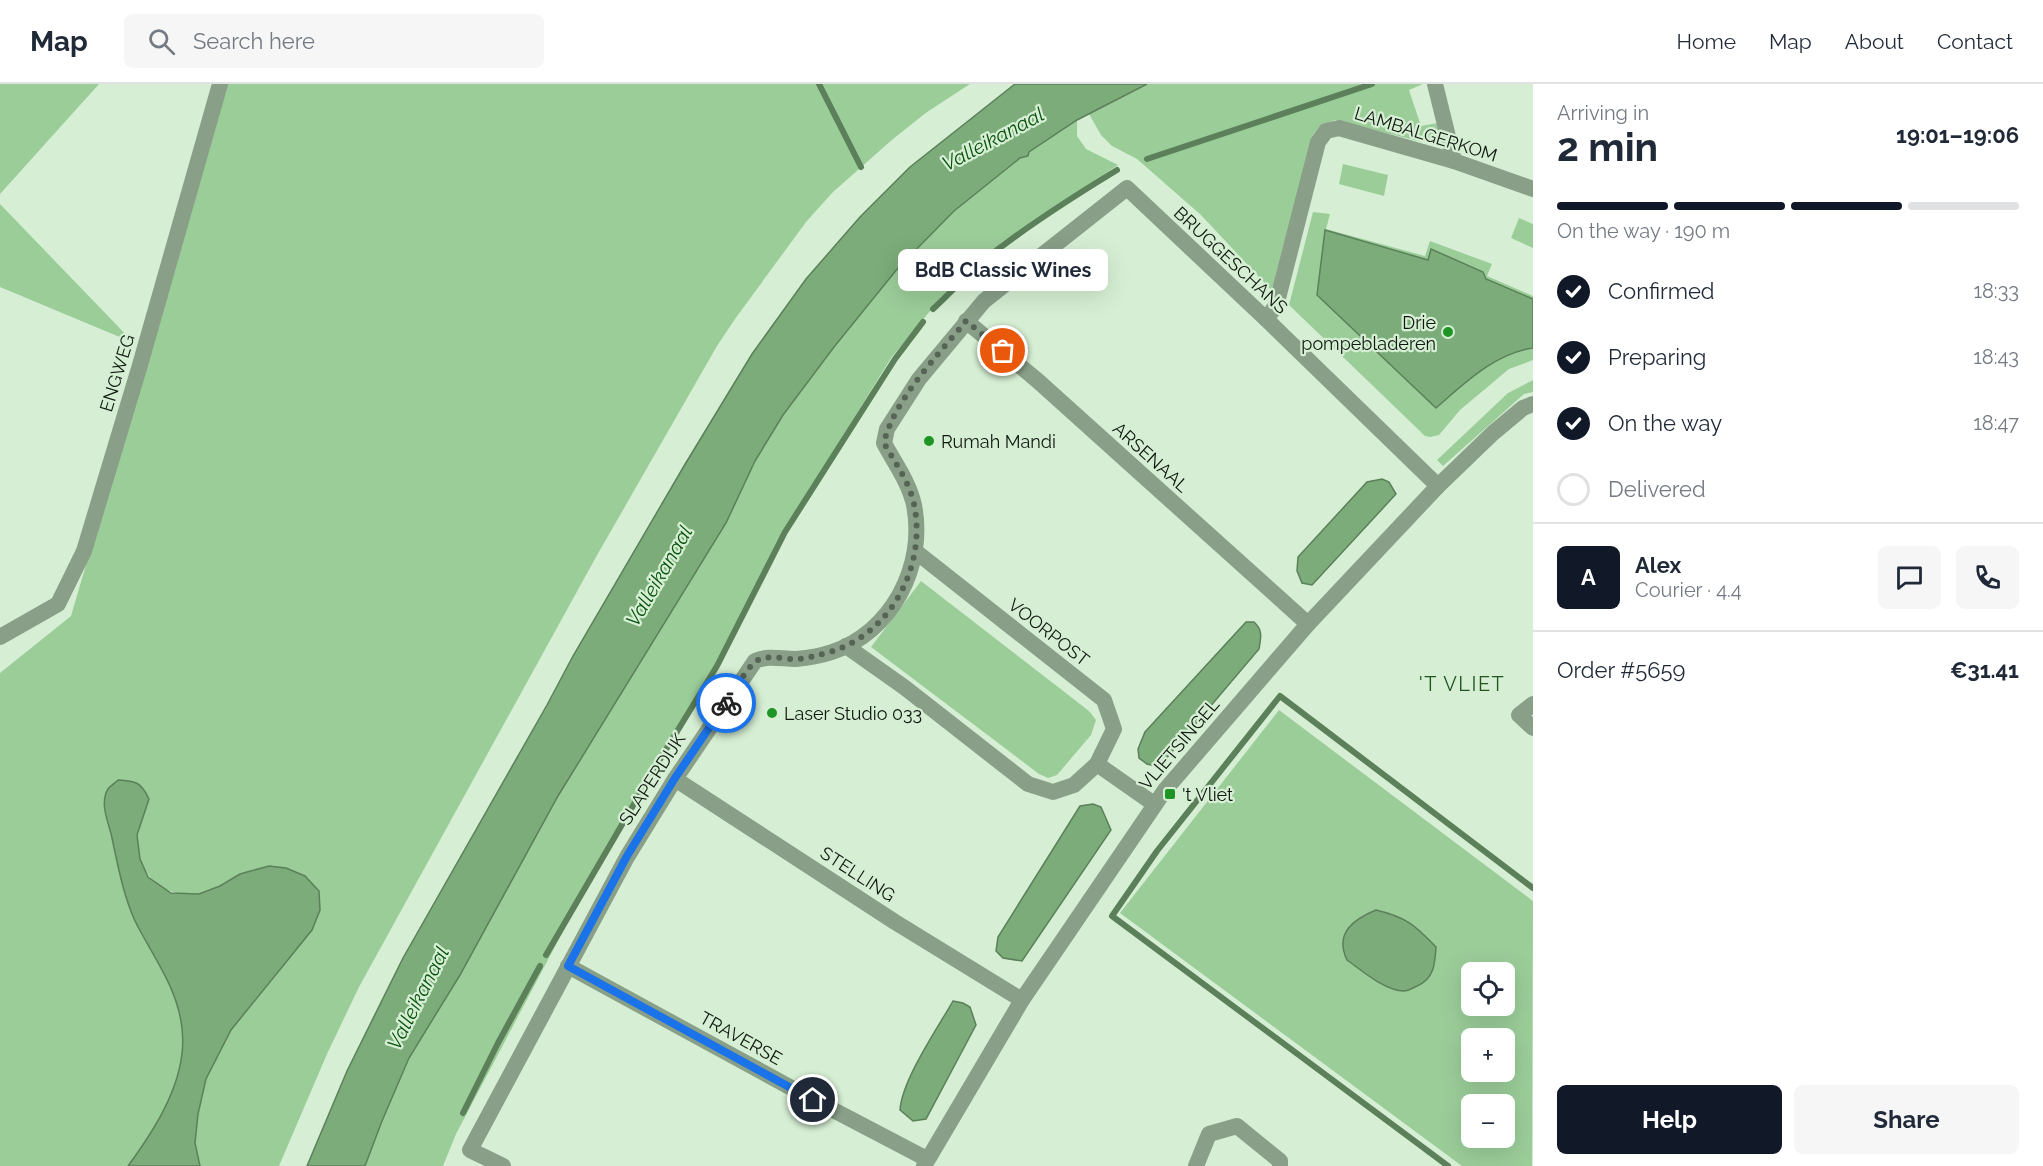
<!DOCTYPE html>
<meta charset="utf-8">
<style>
body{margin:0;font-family:Raleway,sans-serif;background:#f6f6f7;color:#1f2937;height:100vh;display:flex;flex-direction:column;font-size:22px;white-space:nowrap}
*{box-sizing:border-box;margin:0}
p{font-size:20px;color:#747a83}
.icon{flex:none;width:33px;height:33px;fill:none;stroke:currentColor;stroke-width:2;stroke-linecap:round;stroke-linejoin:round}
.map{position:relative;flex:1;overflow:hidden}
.details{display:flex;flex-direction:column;background:#fff;width:510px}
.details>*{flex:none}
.controls{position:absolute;left:1461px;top:878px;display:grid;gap:12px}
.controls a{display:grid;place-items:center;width:54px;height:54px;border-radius:9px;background:#fff;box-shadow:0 6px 24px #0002;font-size:30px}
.pin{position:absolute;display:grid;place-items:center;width:51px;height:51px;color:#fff;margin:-26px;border:3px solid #fff;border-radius:50%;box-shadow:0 2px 6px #0007}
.courier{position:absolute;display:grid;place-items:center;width:60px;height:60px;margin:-30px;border:4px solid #1a73e8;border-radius:50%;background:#fff;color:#222;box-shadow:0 2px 8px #0007}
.bubble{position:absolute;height:42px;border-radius:9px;background:#fff;box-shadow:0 6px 24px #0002;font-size:20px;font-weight:700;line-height:42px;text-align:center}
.head em{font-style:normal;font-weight:700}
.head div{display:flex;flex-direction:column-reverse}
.head{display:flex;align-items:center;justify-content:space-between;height:102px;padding:0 24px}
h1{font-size:39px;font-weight:700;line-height:45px}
.bar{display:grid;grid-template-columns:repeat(4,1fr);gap:9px 6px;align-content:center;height:72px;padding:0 24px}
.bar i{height:8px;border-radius:4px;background:#e0e1e3}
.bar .selected{background:#111827}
.bar p{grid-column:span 4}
.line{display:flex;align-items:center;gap:15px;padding:0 24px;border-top:2px solid #e0e1e3}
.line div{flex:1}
.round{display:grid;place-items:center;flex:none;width:63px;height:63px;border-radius:9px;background:#f6f6f7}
ol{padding:0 24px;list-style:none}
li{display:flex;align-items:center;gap:18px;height:66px}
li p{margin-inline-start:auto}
li .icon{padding:6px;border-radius:50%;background:#111827;color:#fff;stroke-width:4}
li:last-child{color:#747a83}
li i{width:33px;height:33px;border:3px solid #e0e1e3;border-radius:50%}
.primary-button{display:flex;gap:12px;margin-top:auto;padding:12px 24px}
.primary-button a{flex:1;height:69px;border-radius:9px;background:#111827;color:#fff;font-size:24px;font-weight:700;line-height:69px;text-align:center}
.primary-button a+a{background:#f6f6f7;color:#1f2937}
header{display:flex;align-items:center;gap:36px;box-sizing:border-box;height:84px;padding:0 30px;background:#fff;border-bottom:2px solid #e0e1e3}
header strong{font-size:28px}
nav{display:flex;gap:33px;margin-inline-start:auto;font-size:21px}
.search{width:420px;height:54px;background:#f6f6f7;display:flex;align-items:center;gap:15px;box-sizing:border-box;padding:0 21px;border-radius:9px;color:#747a83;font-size:22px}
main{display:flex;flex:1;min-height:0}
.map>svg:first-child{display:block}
.green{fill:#9bcd99;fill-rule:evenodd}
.water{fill:#7bac79;stroke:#5b805a;stroke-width:1.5}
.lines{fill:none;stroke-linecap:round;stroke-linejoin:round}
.stream{stroke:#5b805a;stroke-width:6}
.minor{stroke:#899f88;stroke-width:16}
.done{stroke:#556455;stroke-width:6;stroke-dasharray:0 10.8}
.route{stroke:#1a73e8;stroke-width:8}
.poi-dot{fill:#1e9524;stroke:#d6efd4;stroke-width:2}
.labels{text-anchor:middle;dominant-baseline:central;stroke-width:4.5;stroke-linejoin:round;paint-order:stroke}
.street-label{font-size:18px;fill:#101910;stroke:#d6efd4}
.poi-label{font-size:18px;fill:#101910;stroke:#d6efd4;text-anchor:start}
.water-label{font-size:20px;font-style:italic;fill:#09520e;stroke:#d6efd4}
.neighbourhood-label{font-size:20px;letter-spacing:1.5px;fill:#205520;stroke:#d6efd4}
</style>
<header>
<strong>Map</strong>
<div class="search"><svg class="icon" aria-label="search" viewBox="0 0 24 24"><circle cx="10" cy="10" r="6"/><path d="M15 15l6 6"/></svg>Search here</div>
<nav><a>Home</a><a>Map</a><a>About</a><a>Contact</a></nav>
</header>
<main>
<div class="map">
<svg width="1533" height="1082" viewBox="0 0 1533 1082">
<rect width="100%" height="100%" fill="#d6efd4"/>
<g class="green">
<path d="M 0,0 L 99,0 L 0,110 Z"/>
<path d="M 227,0 L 970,0 L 927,28 L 893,55 L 833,108 L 806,138 L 735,235 L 717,262 L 596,473 L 359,903 L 327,970 L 279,1082 L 200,1082 L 195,1059 L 198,1030 L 206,995 L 231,946 L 288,876 L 220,802 C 213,805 205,809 198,810 C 161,815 134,787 138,751 C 139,739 144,726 149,715 C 141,698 136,697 118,696 C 115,699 110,702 108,705 C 99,720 109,739 112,754 C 118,782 123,810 135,837 C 153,873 178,904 182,945 C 188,994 156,1044 128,1082 L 0,1082 L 0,589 L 71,532 Z"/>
<path d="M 1147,0 L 1423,0 L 1409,6 L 1421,42 L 1438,39 C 1439,47 1437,51 1432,57 L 1422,58 L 1335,36 L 1319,43 L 1312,52 L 1274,209 L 1201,131 L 1137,75 L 1112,62 L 1101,51 L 1089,30 Z"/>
<path d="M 1077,36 L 1077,52 L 1086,65 L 1118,81 L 1002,158 L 941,214 L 891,274 L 817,394 L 761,494 L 732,553 L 579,817 L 456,1050 L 443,1082 L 365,1082 L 382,1037 L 409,974 L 460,891 L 558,712 L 726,439 L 755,377 L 783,331 L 834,263 L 898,184 L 954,127 L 1020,74 L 1028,72 L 1029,68 Z"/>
<path d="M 1343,80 L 1388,91 L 1384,112 L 1339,100 Z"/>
<path d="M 0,120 L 134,259 L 0,203 Z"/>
<path d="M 1313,128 L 1330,130 L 1326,145 L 1425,172 L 1430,157 L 1492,180 L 1487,192 L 1533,212 L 1533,276 L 1509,285 L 1460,326 L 1439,351 L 1430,353 L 1425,352 L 1289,221 Z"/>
<path d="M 1519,134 L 1533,140 L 1533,164 L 1511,154 Z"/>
<path d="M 1533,296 L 1533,308 L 1524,310 L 1443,382 L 1437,376 L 1508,309 Z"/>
<path d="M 921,497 L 1089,627 L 1096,636 L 1091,651 L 1057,691 L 1048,694 L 1039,690 L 871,563 Z"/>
<path d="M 1279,626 L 1533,817 L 1532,1082 L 1462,1082 L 1120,829 ZM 1472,888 L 1504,888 L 1504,921 L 1472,921 ZM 1472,954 L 1504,954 L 1504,987 L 1472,987 ZM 1472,1020 L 1504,1020 L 1504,1053 L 1472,1053 Z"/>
</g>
<g class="water">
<path d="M 1015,0 L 1147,0 L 1077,36 L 1029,68 L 1028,72 L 1020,74 L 954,127 L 898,184 L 834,263 L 783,331 L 755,377 L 726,439 L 558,712 L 460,891 L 409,974 L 382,1037 L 365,1082 L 307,1082 L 347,987 L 403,874 L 547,621 L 573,572 L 684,382 L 752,270 L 806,195 L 860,133 L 910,83 Z"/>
<path d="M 1325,146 L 1428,176 L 1431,165 L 1483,188 L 1486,195 L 1533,215 L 1533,264 C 1494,270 1465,299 1436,324 L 1317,211 Z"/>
<path d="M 1382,395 L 1389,398 L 1396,410 L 1312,501 L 1302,499 L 1297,487 L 1298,473 L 1367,398 Z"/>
<path d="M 1246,538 L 1254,538 C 1263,546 1261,553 1259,565 L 1159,683 L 1147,680 L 1139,674 L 1138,665 L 1145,648 Z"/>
<path d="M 118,696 C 136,697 141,698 149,715 L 137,751 L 140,775 L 148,793 L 171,809 L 199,810 L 220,802 L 240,790 L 269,782 L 286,784 L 305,792 L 319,807 L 320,826 L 312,846 L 231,946 L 206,995 L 198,1030 L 195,1059 L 200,1082 L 128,1082 C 156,1044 188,994 182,945 C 178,904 153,873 135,837 C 123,810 118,782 112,754 C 109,739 99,720 108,705 C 110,702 115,699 118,696 Z"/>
<path d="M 1093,720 L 1101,723 L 1111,746 L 1022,877 L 1003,874 L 996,867 L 998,853 L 1080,722 Z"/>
<path d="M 1376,826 C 1406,833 1415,841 1436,863 C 1435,880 1434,895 1417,902 C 1413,904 1408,907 1404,907 C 1385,907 1361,886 1347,876 C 1334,849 1354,835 1376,826 Z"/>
<path d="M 953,917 L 963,919 L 970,923 L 976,941 L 926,1035 L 913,1037 L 900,1026 C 902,996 937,945 953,917 Z"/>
</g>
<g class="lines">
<g class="stream">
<path d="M 819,0 L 861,83"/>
<path d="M 1147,75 L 1372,0"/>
<path d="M 933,225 C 950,209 966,192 983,177 C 1025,143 1071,114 1117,86"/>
<path d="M 648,695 L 717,582 L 785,448 L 895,275 L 923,238"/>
<path d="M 546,871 L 641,708"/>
<path d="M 463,1029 L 498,959 L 540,882"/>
<path d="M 1448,1082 L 1112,832 L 1157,767 L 1280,612 L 1533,804"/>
</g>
<g class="minor">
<path d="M 1435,0 L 1454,77"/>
<path d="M 1266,235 L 1276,222 L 1318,58 L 1326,47 L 1339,44 L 1454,77 L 1533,105"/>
<path d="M 966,237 L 1038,297 L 1308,540"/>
<path d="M 0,553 L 58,520 L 84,467 L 140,281 L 220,0"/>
<path d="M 846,562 L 904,603 L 1028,700 L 1053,708 L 1074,701 L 1097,680 L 1114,645 L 1104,616 L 915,467"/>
<path d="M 1533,620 L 1519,631 L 1533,644"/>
<path d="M 1097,680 L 1154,720"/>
<path d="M 675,695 L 895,838 L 1022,916"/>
<path d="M 568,882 L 797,1007 L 927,1075"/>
<path d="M 503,1082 L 470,1066 L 627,773 L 675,695 L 755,577 C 769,571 781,575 796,575 C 808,574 820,572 832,568 C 892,548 926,482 914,421 C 909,398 895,380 884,359 L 887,345 L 919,295 L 984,217 L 1127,104 L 1266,235 L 1438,402"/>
<path d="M 924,1082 L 1022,916 L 1165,706 L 1308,540 L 1438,402 L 1493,349 L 1523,324 L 1533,320"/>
<path d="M 1196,1082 L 1209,1050 L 1237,1042 L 1280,1077 L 1280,1082"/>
</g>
</g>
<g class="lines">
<path class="done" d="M 726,619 C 733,609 748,581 758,576 C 770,570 786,576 798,575 C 809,574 819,571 830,568 C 891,550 927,482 914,420 C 909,397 895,379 884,359 C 893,317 939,270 966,237 L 1003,267"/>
<path class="route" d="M 726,619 L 675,694 L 627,772 L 568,882 L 813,1016"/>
</g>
<g class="poi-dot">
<circle cx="1448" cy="248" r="6"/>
<circle cx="929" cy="357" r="6"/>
<circle cx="772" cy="629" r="6"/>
<rect x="1164" y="704" width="12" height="12" rx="3"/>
</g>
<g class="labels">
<g class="street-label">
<text transform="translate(1426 50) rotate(17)">LAMBALGERKOM</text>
<text transform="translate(1231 176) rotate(43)">BRUGGESCHANS</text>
<text transform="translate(117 289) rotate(-73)">ENGWEG</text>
<text transform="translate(1151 373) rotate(42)">ARSENAAL</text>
<text transform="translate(1049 548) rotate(38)">VOORPOST</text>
<text transform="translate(1179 660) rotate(-50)">VLIETSINGEL</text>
<text transform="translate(652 695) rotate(-57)">SLAPERDIJK</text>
<text transform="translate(858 790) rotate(33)">STELLING</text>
<text transform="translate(741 954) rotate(29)">TRAVERSE</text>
</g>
<g class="poi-label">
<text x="1436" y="238" text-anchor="end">Drie<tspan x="1436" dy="21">pompebladeren</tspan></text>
<text x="941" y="357">Rumah Mandi</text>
<text x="784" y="629">Laser Studio 033</text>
<text x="1182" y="710">'t Vliet</text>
</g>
<g class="water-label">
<text transform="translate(993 55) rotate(-28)">Valleikanaal</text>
<text transform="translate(659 492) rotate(-60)">Valleikanaal</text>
<text transform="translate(418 914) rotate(-63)">Valleikanaal</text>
</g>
<g class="neighbourhood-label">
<text x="1462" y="600">'T VLIET</text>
</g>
</g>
</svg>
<div class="controls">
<a><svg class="icon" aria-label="locate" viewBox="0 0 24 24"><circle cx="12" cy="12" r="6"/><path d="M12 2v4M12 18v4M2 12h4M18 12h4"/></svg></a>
<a>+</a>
<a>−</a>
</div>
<div class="pin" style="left:1003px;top:267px;background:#ea580c"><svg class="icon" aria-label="bag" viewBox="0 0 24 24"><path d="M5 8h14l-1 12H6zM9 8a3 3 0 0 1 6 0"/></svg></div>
<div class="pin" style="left:813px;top:1016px;background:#1f2937"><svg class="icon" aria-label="home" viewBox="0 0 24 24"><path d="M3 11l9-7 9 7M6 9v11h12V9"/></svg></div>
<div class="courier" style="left:726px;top:619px"><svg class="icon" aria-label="bike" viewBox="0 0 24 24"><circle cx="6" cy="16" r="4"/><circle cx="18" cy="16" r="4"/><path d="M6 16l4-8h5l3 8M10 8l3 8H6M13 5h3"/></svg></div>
<div class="bubble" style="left:898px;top:165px;width:210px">BdB Classic Wines</div>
</div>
<section class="details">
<div class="head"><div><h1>2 min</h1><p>Arriving in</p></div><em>19:01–19:06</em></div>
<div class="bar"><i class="selected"></i><i class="selected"></i><i class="selected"></i><i></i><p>On the way · 190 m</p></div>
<ol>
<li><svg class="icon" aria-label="check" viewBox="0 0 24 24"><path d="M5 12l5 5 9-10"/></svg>Confirmed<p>18:33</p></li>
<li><svg class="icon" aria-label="check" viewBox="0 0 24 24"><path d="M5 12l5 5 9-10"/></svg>Preparing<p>18:43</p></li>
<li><svg class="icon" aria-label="check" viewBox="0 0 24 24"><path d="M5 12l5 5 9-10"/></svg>On the way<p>18:47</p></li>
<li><i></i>Delivered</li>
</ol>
<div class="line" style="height:108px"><b class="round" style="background:#111827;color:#fff">A</b><div><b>Alex</b><p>Courier · 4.4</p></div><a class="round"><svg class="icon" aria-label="chat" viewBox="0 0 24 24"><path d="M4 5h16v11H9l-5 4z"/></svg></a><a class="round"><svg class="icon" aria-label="phone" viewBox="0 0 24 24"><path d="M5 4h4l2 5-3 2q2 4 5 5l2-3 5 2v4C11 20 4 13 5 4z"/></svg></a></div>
<div class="line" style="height:78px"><div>Order #5659</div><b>€31.41</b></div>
<div class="primary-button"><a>Help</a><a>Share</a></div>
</section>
</main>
